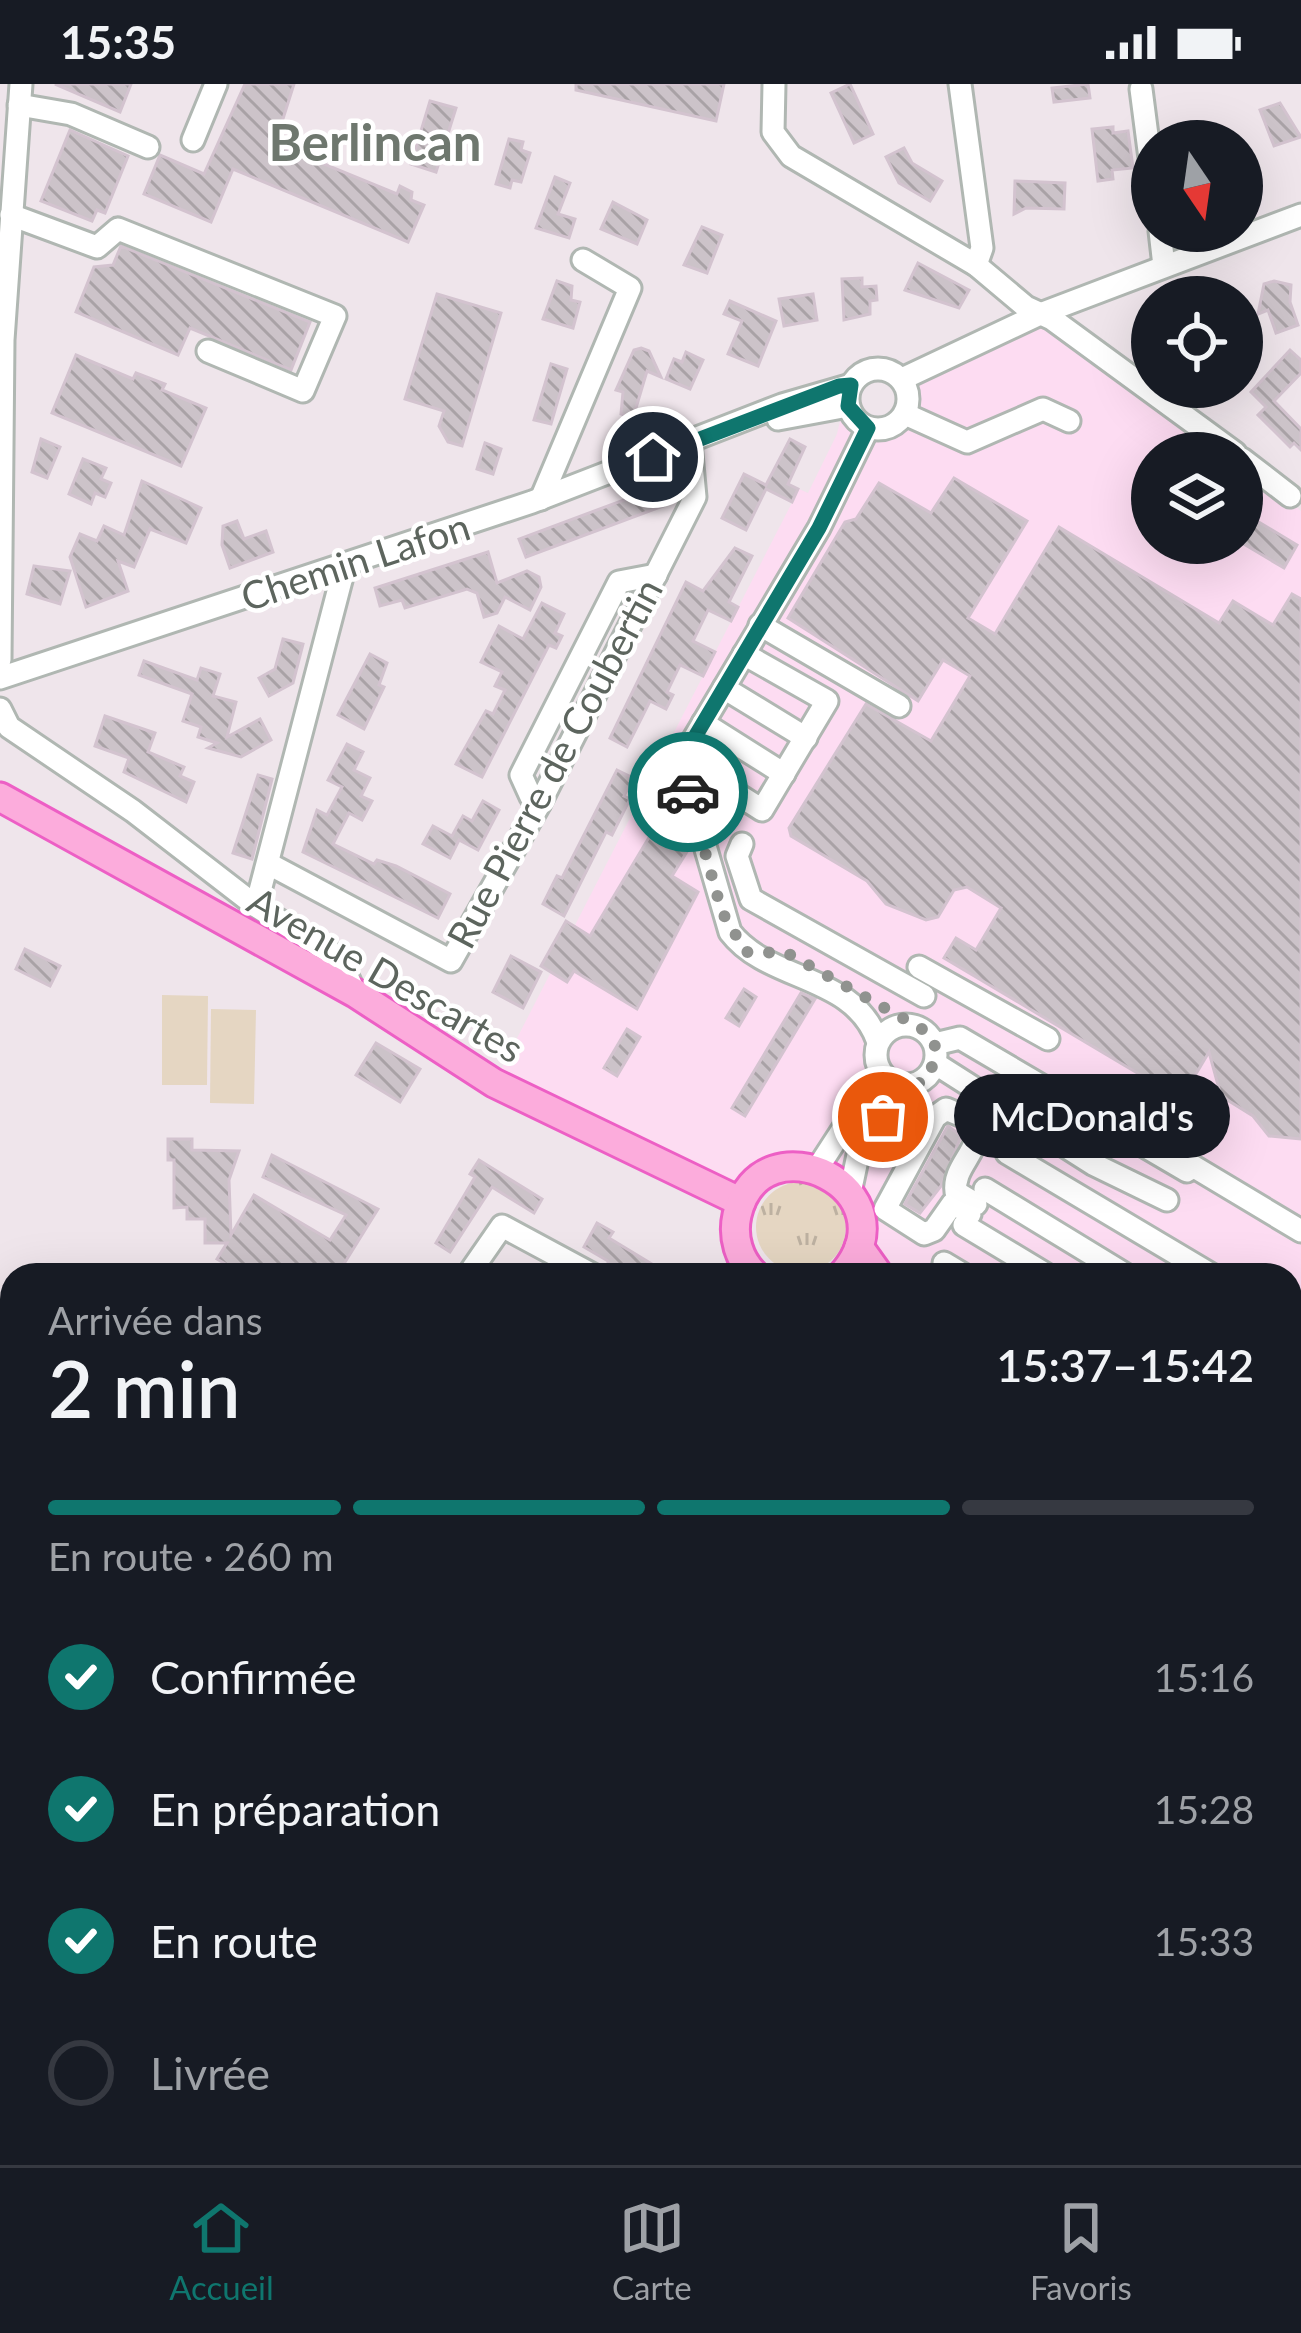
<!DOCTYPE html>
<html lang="fr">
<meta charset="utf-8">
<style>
body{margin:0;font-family:Lato,sans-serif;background:#20242c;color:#f1f3f6;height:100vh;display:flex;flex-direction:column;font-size:45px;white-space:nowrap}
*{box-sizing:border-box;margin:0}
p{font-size:39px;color:#9ea1a6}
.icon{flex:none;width:66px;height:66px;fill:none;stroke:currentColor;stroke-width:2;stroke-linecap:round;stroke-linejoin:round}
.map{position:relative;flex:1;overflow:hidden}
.sheet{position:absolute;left:0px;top:1179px;width:1302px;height:903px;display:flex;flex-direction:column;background:#171b24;border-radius:36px 36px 0 0;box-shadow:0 12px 48px #0002}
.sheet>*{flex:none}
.needle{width:78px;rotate:167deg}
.controls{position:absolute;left:1131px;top:36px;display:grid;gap:24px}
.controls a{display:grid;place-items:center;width:132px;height:132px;border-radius:50%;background:#171b24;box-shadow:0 12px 48px #0002;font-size:60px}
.pin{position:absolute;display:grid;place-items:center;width:102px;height:102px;color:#fff;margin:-51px;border:6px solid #fff;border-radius:50%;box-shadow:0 3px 12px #0007}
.courier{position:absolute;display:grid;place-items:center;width:120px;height:120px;margin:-60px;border:9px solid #0f766e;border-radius:50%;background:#fff;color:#222;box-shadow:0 3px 15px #0007}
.bubble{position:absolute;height:84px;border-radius:42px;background:#171b24;box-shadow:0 12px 48px #0002;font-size:39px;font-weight:600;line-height:84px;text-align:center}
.headline em{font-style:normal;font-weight:600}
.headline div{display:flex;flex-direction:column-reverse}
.headline{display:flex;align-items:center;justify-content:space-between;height:204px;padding:0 48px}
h1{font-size:78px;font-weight:600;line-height:90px}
.bar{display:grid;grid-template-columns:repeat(4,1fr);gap:18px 12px;align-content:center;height:144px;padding:0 48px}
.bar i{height:15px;border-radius:9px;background:#363941}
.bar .current{background:#0f766e}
.bar p{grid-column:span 4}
ol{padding:0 48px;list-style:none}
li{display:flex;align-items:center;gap:36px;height:132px}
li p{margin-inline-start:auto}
li .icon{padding:12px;border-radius:50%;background:#0f766e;color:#fff;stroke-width:4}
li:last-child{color:#9ea1a6}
li i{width:66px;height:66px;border:6px solid #363941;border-radius:50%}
.status{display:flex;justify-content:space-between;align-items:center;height:84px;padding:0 60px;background:#171b24;direction:ltr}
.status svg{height:33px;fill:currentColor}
.tabs{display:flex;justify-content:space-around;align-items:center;height:168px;border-top:3px solid #363941;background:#171b24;font-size:33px;color:#9ea1a6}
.tabs a{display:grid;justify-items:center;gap:6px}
.tabs .current{color:#0f766e}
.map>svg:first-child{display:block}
.commercial{fill:#fddcf2}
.grass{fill:url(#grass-tufts)}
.forest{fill:url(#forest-firs)}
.green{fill:#e5d6c2}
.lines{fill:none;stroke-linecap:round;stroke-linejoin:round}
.stream{stroke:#a7fca7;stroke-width:4.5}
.building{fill:url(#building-back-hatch);stroke:#d3c3cf;stroke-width:3}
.minor-casing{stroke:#b0b7b2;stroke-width:27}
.major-casing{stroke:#ed5fc5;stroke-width:33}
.minor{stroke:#fff;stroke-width:21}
.major{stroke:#fcacdc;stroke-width:27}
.done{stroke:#90928f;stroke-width:12;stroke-dasharray:0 21.6}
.route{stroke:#0f766e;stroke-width:15}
.labels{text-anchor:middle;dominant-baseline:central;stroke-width:9;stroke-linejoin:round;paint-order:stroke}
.street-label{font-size:39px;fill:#5d655e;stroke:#fff}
.district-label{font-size:51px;font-weight:bold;fill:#6e776e;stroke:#fff}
</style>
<div class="status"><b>15:35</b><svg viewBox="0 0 49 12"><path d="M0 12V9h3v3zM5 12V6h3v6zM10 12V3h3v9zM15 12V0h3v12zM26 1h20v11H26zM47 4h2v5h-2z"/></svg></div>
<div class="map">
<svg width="1301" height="2081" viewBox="0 0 1301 2081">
<defs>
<pattern id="grass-tufts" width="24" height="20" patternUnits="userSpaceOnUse" patternTransform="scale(3)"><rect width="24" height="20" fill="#e5d6c2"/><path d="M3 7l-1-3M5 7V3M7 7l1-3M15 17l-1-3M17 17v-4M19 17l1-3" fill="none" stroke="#bdb1a1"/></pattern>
<pattern id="forest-firs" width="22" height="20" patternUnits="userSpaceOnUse" patternTransform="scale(3)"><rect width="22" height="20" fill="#e5d6c2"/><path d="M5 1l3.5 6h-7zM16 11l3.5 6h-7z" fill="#bdb1a1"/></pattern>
<pattern id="building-back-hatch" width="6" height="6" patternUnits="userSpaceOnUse" patternTransform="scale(3)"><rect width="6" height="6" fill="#ccc3c9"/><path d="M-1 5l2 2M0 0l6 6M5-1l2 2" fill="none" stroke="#a9a2a6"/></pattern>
</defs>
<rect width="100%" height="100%" fill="#efe5eb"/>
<path class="commercial" d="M 1039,229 L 1233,369 L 1152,369 L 1152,459 L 1242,459 L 1242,376 L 1301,427 L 1301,1466 L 1290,1463 L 1290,1191 L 837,1191 L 862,1146 L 817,1085 L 748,1107 L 494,999 L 799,405 L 808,409 L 837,350 L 843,324 L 851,340 L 866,349 L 891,349 L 909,331 L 911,310 L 902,293 Z"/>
<g class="grass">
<circle cx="801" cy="1143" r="45"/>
<path d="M 0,1656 L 12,1667 L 12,1958 L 0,1969 Z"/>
</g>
<path class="forest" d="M 12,1958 L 12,2070 L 331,2070 L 332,2081 L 0,2081 L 0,1969 Z"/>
<g class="green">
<path d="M 162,911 L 208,912 L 207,1001 L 162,1001 Z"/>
<path d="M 211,925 L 256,926 L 254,1020 L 210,1019 Z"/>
</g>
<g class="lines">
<g class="stream">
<path d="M 0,1656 L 12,1667"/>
<path d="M 309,2070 L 314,2081"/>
</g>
</g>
<g class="building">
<path d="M 55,0 L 131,0 L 120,28 Z"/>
<path d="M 245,0 L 294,0 L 275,60 L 397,110 L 400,102 L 412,108 L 411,116 L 424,121 L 408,158 L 233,85 L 211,138 L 144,110 L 160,71 L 204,90 Z"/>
<path d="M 576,0 L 724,0 L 716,37 L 576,6 Z"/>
<path d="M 850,0 L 873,50 L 854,59 L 831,9 Z"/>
<path d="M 1088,0 L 1090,14 L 1054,18 L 1052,4 Z"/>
<path d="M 430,17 L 456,24 L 436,88 L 411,80 Z"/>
<path d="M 1280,19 L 1301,53 L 1274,62 L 1260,26 Z"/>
<path d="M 1113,43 L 1113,49 L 1128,47 L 1133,84 L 1112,86 L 1113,95 L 1098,97 L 1092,45 Z"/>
<path d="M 70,46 L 128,72 L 105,129 L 97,126 L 92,137 L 41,117 Z"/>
<path d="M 509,55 L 523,58 L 521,66 L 530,69 L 521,98 L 512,96 L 510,104 L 496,100 Z"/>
<path d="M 904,64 L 912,79 L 942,97 L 930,117 L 899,99 L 886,73 Z"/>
<path d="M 555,93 L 570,99 L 558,130 L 575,135 L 569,154 L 536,144 Z"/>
<path d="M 1015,97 L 1065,99 L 1064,125 L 1026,124 L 1014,130 Z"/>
<path d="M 613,118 L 647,136 L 637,160 L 601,145 Z"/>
<path d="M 702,143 L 722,151 L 707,189 L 684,181 Z"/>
<path d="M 121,162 L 310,238 L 291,286 L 190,244 L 178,271 L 76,228 L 94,183 L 113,181 Z"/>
<path d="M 918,179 L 969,206 L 959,224 L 905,206 Z"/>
<path d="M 862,194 L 862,203 L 876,202 L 877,216 L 870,217 L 870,230 L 844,236 L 842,195 Z"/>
<path d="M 557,197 L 572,202 L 571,216 L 580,218 L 573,244 L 543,235 Z"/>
<path d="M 1274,197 L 1291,201 L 1290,218 L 1298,241 L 1276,249 L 1268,226 L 1258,230 L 1264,200 Z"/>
<path d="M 437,210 L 501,229 L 462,362 L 448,358 L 439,342 L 444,327 L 405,315 Z"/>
<path d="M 813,210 L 817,236 L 784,242 L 779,215 Z"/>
<path d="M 730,217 L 776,237 L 758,282 L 728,270 L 742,237 L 724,230 Z"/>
<path d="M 641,264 L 649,267 L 661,293 L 647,287 L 633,334 L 621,330 L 623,308 L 616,306 L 634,266 Z"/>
<path d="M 1290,266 L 1301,276 L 1301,289 L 1274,317 L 1301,345 L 1301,366 L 1294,359 L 1290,363 L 1258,331 L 1266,323 L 1251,308 Z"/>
<path d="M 686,268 L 703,276 L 690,305 L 666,295 L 674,275 L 682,278 Z"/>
<path d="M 76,271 L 133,295 L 136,289 L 165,300 L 162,306 L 206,324 L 181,382 L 52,329 Z"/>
<path d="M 551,280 L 567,285 L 551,340 L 534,336 Z"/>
<path d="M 41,355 L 60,363 L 47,394 L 32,388 Z"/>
<path d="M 790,355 L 805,363 L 788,400 L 798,405 L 792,418 L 766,405 L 746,446 L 722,434 L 744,390 L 766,401 Z"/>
<path d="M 485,359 L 501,365 L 493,390 L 477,385 Z"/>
<path d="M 83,375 L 106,384 L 101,395 L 111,399 L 105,413 L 95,409 L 91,420 L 69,410 Z"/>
<path d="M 954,394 L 1027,437 L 968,534 L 995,550 L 1059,443 L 1219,539 L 1233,517 L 1273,541 L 1292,510 L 1301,515 L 1301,1055 L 1269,1052 L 1253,1032 L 1221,1012 L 1209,968 L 1181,1015 L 944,874 L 956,854 L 976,866 L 1001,824 L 967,803 L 954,806 L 938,833 L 926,836 L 886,820 L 867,797 L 791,752 L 789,744 L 866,620 L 931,657 L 970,592 L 943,576 L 918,617 L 788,534 L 845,438 L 856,435 L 879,399 L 931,429 Z"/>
<path d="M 142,397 L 201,424 L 186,459 L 150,445 L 134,483 L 118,477 L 128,507 L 86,523 L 70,473 L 80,450 L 97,457 L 104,442 L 124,451 Z"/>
<path d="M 648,407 L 658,408 L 663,422 L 526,473 L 519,455 Z"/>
<path d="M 1242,428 L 1297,461 L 1284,484 L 1242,459 Z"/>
<path d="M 237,437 L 244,455 L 266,447 L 273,468 L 230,484 L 222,461 L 223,442 Z"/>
<path d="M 735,464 L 752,472 L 729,518 L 738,523 L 731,537 L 708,526 L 693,557 L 715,568 L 703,592 L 680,581 L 667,608 L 673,611 L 666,625 L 650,617 L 627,663 L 610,654 L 686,498 L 703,507 Z"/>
<path d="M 488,468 L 497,499 L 527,487 L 539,493 L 541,503 L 530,526 L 505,513 L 497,529 L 484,533 L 477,509 L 467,505 L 405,524 L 402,516 L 380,522 L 375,504 Z"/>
<path d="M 34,482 L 70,487 L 60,520 L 27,510 Z"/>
<path d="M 542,519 L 564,530 L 555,549 L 562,552 L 556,564 L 549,561 L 482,693 L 456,680 L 486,627 L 493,630 L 505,606 L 495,602 L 502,588 L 481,578 L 499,542 L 523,555 Z"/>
<path d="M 283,555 L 303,560 L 293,599 L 269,612 L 259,594 L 275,585 Z"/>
<path d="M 370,570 L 387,579 L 379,601 L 384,603 L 364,645 L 338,631 Z"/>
<path d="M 144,577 L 197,596 L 201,584 L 220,590 L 213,612 L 236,618 L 227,653 L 260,635 L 271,656 L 241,673 L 208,664 L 217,659 L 198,653 L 201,643 L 183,637 L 192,610 L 139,591 Z"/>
<path d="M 105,632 L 155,649 L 148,668 L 184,683 L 180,692 L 194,698 L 186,718 L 124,688 L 129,674 L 95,662 Z"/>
<path d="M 347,660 L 363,668 L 354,686 L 370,694 L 361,712 L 372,717 L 362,736 L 349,729 L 333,760 L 374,780 L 377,776 L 396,782 L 450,810 L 438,834 L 303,768 L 317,726 L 327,731 L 342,703 L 328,696 Z"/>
<path d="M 617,686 L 633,694 L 624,712 L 630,715 L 612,751 L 606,748 L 564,832 L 543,820 L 557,792 L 562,794 Z"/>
<path d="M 258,691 L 272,695 L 252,775 L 233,769 Z"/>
<path d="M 483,717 L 499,726 L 478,766 L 459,756 L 450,774 L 423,760 L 433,742 L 452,752 L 463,732 L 472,737 Z"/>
<path d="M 654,745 L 688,766 L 672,792 L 698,808 L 637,925 L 574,887 L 567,898 L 541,882 L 566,837 L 590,852 Z"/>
<path d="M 25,865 L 60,882 L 50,902 L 16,885 Z"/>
<path d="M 511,872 L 541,888 L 523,924 L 493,908 Z"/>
<path d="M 744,905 L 756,913 L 739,942 L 726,934 Z"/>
<path d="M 801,909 L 815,915 L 745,1032 L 732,1024 Z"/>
<path d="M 627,945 L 640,953 L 617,992 L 604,984 Z"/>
<path d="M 376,959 L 420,985 L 400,1018 L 356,991 Z"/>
<path d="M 948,1042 L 961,1052 L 941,1102 L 920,1129 L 905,1120 Z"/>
<path d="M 168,1055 L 192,1055 L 192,1066 L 239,1067 L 229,1096 L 231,1151 L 254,1111 L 330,1156 L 346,1131 L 263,1093 L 272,1071 L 378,1125 L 337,1191 L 221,1191 L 227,1181 L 217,1175 L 227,1159 L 205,1159 L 205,1135 L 187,1135 L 187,1123 L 174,1124 L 174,1076 L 168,1076 Z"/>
<path d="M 479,1076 L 542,1115 L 534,1129 L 492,1103 L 450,1168 L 436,1159 L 475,1093 L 470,1090 Z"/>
<path d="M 597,1139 L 613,1148 L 609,1154 L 670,1191 L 639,1191 L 626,1183 L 621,1191 L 608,1188 L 608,1177 L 584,1163 Z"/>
</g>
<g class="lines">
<defs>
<g id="minor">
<path d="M 774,0 L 773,48 L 791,72 L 976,181 L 1026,223 L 1052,235 L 1235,369"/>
<path d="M 960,0 L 982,164 L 976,181"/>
<path d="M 1141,5 L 1152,90"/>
<path d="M 19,21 L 71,30 L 148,63"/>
<path d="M 193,56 L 216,0"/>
<path d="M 11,131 L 97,163 L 118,145 L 335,232 L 303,307 L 208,267"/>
<path d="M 1160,147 L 1164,182"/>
<circle cx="878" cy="315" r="30"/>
<path d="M 902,295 L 1040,230 L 1301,131"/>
<path d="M 905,330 L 967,358 L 1043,325 L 1069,337"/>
<path d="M 778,335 L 848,322"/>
<path d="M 868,344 L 819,444 L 686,668 L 683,686 L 730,848 C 769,899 854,889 878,958"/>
<path d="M 1242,375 L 1290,412"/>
<path d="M 541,415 L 630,204 L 583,176"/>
<path d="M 760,541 L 899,622"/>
<path d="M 0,576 L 3,256 L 21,0"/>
<path d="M 0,594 L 532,418 L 782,321 L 851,301"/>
<path d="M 724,604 L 806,654"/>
<path d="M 0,625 L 9,643 L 133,727 L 256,822 L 339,874 L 355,909"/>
<path d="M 703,639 L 784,690"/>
<path d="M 685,677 L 762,726 L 827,617 L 744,570"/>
<path d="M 540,719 L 531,713 L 521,691 L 619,498 L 656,491"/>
<path d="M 742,760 L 737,772 L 751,815 L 924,912"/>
<path d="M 269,780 L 451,877 L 540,719 L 695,413 L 690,359"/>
<path d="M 256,822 L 345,481"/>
<path d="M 919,883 L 1048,955"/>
<circle cx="906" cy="971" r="30"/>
<path d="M 935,960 L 960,954 L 1187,1087"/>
<path d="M 936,980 L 1093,1080 L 1167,1116"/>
<path d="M 1007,1069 L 1212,1191"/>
<path d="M 1191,1081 L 1301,1147"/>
<path d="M 817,1085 L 880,988"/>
<path d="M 985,1105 L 1126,1191"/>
<path d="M 850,1109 L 858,1071 L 903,1002"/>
<path d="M 970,1130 L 953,1119 L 934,1146 L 924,1150 L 885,1125 L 935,1033 L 946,1025 L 977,1038 C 983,1066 952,1082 956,1108 L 976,1120"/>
<path d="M 964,1141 L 1047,1191"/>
<path d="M 944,1179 L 964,1191"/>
<path d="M 468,1191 L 502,1142 L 593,1191"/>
<path d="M 1290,1237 L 1301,1244"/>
<path d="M 1290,1290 L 1301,1297"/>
<path d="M 1290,1336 L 1301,1343"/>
<path d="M 499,2070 L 539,2081"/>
<path d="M 1125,2070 L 1130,2081"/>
<path d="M 702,2078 L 709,2081"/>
<path d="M 428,2081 L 434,2070"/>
<path d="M 588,2081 L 592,2070"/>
<path d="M 837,2081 L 844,2070"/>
</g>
<g id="major">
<path d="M 0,713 L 355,909 L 494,999 L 741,1118"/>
<path d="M 859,1163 L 879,1191"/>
<path d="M 755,1191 C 739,1176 732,1153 737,1131 C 761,1030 917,1106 842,1191"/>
<path d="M 1290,1453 L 1301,1458"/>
<path d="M 1290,1477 L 1301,1482"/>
</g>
</defs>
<use href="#minor" class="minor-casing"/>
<use href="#major" class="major-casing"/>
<use href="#minor" class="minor"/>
<use href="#major" class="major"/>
</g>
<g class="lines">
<path class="done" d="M 688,708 L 722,828 L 746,868 L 787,869 L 922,945 L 935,960 L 931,989 L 918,1000 L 903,1002 L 883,1033"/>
<path class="route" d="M 653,373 L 839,302 L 851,301 L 848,322 L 868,344 L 819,444 L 686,668 L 682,686 L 688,708"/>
</g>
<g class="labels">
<g class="street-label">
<text transform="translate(355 477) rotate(-18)">Chemin Lafon</text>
<text transform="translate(554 679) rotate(-62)">Rue Pierre de Coubertin</text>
<text transform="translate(386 890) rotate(30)">Avenue Descartes</text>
</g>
<g class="district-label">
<text x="375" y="57">Berlincan</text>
</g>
</g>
</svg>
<div class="controls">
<a><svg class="needle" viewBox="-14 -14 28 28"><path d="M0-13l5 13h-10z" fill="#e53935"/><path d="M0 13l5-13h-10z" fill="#9ea1a6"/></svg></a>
<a><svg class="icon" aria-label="locate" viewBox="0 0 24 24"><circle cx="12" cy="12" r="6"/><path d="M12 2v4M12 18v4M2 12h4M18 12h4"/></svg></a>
<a><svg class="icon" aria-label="layers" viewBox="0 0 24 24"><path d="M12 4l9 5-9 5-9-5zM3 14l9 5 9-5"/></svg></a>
</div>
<div class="pin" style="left:883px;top:1033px;background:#ea580c"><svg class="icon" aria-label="bag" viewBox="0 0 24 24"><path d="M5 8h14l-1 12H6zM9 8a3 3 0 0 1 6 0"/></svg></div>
<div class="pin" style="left:653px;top:373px;background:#1f2937"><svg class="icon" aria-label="home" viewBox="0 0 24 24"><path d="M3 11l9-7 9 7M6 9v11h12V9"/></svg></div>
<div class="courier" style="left:688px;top:708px"><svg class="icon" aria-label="car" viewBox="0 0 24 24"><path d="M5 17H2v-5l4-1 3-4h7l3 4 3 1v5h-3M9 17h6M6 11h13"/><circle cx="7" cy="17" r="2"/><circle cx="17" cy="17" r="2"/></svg></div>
<div class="bubble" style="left:954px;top:990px;width:276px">McDonald's</div>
<section class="sheet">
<div class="headline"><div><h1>2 min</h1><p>Arrivée dans</p></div><em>15:37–15:42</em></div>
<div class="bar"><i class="current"></i><i class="current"></i><i class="current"></i><i></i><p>En route · 260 m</p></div>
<ol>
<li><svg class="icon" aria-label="check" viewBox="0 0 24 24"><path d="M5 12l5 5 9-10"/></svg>Confirmée<p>15:16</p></li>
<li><svg class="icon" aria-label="check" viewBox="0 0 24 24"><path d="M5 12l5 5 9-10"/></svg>En préparation<p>15:28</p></li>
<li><svg class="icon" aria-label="check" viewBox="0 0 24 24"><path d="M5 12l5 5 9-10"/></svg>En route<p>15:33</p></li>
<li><i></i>Livrée</li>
</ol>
</section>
</div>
<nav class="tabs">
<a class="current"><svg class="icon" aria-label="home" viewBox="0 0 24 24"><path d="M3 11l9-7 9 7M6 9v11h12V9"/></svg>Accueil</a>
<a><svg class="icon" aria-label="map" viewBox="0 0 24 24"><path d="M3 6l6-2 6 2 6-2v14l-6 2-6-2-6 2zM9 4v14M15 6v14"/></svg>Carte</a>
<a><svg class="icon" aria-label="saved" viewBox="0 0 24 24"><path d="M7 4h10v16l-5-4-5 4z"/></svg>Favoris</a>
</nav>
